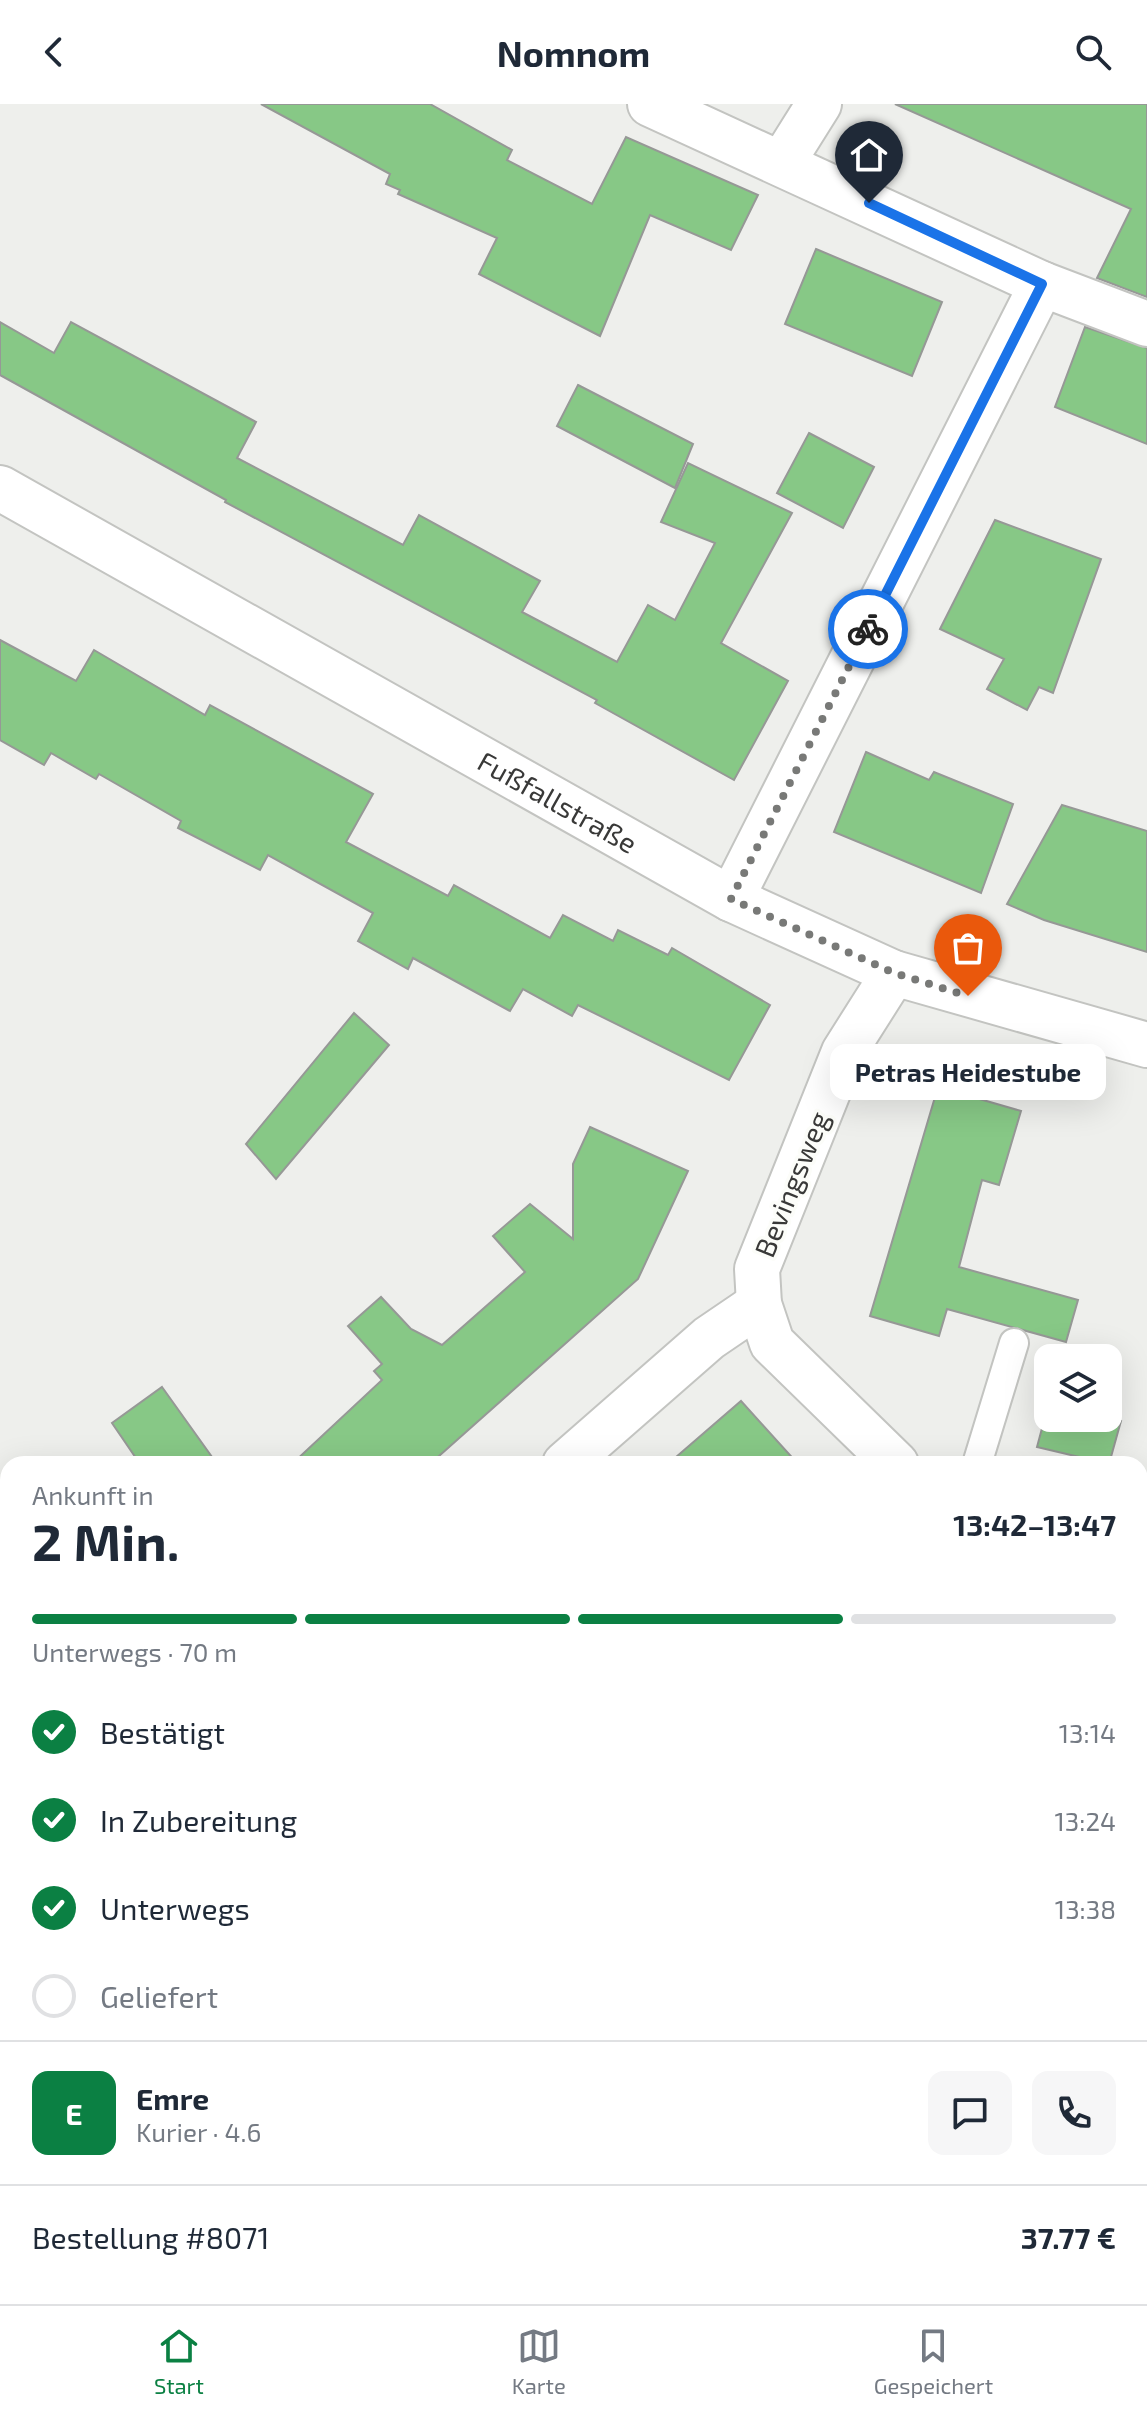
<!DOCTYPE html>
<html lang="de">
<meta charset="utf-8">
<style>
body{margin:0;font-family:"Exo 2",sans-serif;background:#f6f6f7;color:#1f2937;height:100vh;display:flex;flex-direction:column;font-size:30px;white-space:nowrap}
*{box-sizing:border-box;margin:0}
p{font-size:26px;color:#747a83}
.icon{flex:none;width:44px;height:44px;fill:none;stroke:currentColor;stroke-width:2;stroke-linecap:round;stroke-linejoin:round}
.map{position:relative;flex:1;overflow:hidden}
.details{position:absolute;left:0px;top:1352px;width:1148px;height:848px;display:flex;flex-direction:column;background:#fff;border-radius:24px 24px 0 0;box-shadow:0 8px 32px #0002}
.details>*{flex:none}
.controls{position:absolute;left:1034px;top:1240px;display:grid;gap:16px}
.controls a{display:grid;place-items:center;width:88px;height:88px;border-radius:16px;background:#fff;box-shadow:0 8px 32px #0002;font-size:40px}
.pin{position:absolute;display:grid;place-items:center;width:68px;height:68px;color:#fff;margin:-82px -34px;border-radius:50% 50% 50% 0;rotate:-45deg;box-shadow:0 0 8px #0007}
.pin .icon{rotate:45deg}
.courier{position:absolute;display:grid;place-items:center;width:80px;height:80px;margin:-40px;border:6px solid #1a73e8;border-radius:50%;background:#fff;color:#222;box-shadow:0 2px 10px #0007}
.bubble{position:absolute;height:56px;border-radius:16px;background:#fff;box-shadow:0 8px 32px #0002;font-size:26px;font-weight:700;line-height:56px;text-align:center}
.overview em{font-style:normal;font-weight:700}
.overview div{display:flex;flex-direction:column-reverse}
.overview{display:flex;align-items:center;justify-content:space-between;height:136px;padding:0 32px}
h1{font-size:52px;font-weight:700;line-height:60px}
.bar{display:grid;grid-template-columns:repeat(4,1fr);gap:12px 8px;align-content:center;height:96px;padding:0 32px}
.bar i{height:10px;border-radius:6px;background:#e0e1e3}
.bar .selected{background:#0b8043}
.bar p{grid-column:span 4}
.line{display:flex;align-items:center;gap:20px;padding:0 32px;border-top:2px solid #e0e1e3}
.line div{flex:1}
.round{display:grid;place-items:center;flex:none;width:84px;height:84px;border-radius:16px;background:#f6f6f7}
ol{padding:0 32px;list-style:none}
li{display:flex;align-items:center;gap:24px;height:88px}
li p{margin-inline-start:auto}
li .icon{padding:8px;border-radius:50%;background:#0b8043;color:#fff;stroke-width:4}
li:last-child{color:#747a83}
li i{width:44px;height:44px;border:4px solid #e0e1e3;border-radius:50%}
header{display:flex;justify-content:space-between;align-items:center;height:104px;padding:0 32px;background:#fff;font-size:36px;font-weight:700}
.tabs{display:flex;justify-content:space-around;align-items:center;height:112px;border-top:2px solid #e0e1e3;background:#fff;font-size:22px;color:#747a83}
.tabs a{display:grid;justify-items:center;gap:4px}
.tabs .selected{color:#0b8043}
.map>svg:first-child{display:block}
.green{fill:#f1c271}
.building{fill:#87c886;stroke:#969896;stroke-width:2}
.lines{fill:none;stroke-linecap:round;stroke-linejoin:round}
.service-casing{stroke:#c3c4c1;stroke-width:32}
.minor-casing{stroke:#c3c4c1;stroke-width:48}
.service{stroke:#fff;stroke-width:28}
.minor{stroke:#fff;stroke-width:44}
.done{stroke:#787977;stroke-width:8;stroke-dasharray:0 14.4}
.route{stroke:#1a73e8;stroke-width:10}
.labels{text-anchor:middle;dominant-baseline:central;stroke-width:7;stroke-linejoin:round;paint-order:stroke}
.street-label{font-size:28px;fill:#393938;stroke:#fcfdf9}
</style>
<header><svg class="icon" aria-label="back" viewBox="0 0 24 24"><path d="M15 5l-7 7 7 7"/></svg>Nomnom<svg class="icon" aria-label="search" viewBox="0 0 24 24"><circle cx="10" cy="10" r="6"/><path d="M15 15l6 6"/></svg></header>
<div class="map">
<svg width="1147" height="2200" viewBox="0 0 1147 2200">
<rect width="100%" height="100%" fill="#eeefec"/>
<path class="green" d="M 1147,1901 L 1147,2200 L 799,2200 L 809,2192 L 1140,2192 L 1140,1907 Z"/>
<g class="building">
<path d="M 261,0 L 430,0 L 512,46 L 507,56 L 592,100 L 626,33 L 758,91 L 731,146 L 650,111 L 600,232 L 479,170 L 497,134 L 398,90 L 400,86 L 386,80 L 390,70 Z"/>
<path d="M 895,0 L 1147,0 L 1147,193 L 1097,174 L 1131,105 Z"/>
<path d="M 816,145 L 942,198 L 912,272 L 785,220 Z"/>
<path d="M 0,218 L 54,249 L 71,218 L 256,318 L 237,354 L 403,441 L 419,411 L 540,477 L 522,508 L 617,558 L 648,501 L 675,516 L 715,439 L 661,418 L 688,359 L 792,409 L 721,539 L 788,577 L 734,676 L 595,599 L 597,596 L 225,398 L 226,396 L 0,271 Z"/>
<path d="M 1085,223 L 1147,244 L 1147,340 L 1055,303 Z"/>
<path d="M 578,281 L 693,340 L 675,384 L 557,322 Z"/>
<path d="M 809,329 L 874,363 L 843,424 L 777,389 Z"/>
<path d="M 995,416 L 1101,455 L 1053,589 L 1039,583 L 1027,606 L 987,585 L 1004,555 L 940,525 Z"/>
<path d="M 0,536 L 76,577 L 94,546 L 205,611 L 210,601 L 373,690 L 346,738 L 448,792 L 454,781 L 550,834 L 563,811 L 613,837 L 618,826 L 668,851 L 672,844 L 770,901 L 729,976 L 578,901 L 572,912 L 523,885 L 510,907 L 413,854 L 408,865 L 358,837 L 373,809 L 268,751 L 260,766 L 178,724 L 181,717 L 99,670 L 96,675 L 51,649 L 44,661 L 0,636 Z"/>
<path d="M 866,648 L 929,676 L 934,668 L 1013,700 L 981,789 L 834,728 Z"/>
<path d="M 1062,701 L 1147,727 L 1147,848 L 1044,816 L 1007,800 Z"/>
<path d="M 354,909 L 389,941 L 276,1075 L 246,1040 Z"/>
<path d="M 938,983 L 1021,1007 L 999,1081 L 982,1076 L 959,1163 L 1078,1196 L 1066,1238 L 947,1205 L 939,1232 L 870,1212 Z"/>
<path d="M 590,1023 L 688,1067 L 638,1175 L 430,1360 L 292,1360 L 382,1276 L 374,1267 L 382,1260 L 348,1222 L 381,1193 L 411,1225 L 442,1241 L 525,1168 L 493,1132 L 530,1100 L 573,1135 L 573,1060 Z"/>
<path d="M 162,1283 L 217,1360 L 140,1360 L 112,1319 Z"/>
<path d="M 741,1297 L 798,1360 L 668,1360 Z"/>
<path d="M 1048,1302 L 1048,1314 L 1108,1313 L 1121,1317 L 1109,1360 L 1037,1343 Z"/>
</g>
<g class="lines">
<defs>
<g id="service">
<path d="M 977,1360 L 1014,1239"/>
<path d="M 1140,1652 L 1147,1646"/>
</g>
<g id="minor">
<path d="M 650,0 L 1042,180 L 1147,220"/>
<path d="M 782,59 L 819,0"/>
<path id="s1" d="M 0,384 L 731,795 L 894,869 L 1147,941"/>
<path d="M 731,795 L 1042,180"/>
<path d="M 894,869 L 844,948 L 757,1165 L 759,1200 L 772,1239 L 896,1360"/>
<path d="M 565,1360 L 709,1234 L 759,1200"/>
<path d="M 1140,1588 L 1147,1595"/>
<path d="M 0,1874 L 8,1867"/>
</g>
</defs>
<use href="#service" class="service-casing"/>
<use href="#minor" class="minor-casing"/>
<use href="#service" class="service"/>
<use href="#minor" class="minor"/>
</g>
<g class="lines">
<path class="done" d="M 868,525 L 731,795 L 894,869 L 968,892"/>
<path class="route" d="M 868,525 L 1042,180 L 869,99"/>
</g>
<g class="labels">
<g class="street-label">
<text stroke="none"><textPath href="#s1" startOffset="640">Fußfallstraße</textPath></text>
<text transform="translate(791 1080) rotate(-68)">Bevingsweg</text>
</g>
</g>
</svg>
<div class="controls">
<a><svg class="icon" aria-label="layers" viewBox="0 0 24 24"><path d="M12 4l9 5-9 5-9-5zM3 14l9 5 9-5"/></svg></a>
</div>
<div class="pin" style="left:968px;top:892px;background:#ea580c"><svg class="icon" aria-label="bag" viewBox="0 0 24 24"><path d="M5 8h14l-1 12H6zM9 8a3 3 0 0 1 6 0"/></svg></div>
<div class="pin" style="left:869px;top:99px;background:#1f2937"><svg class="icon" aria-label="home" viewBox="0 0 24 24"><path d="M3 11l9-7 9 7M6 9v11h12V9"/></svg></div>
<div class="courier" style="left:868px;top:525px"><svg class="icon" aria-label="bike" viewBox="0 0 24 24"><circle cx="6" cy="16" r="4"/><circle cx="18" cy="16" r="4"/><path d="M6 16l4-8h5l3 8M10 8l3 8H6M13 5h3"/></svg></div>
<div class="bubble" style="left:830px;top:940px;width:276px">Petras Heidestube</div>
<section class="details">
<div class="overview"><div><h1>2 Min.</h1><p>Ankunft in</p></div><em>13:42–13:47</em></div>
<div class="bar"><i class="selected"></i><i class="selected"></i><i class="selected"></i><i></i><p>Unterwegs · 70 m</p></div>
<ol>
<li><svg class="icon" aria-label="check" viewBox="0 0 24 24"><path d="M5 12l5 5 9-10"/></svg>Bestätigt<p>13:14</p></li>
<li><svg class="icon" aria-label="check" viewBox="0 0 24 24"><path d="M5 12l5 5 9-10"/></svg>In Zubereitung<p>13:24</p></li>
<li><svg class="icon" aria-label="check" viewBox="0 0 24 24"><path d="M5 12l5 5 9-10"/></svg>Unterwegs<p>13:38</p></li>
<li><i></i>Geliefert</li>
</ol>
<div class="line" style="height:144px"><b class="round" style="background:#0b8043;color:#fff">E</b><div><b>Emre</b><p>Kurier · 4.6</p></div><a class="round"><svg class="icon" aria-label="chat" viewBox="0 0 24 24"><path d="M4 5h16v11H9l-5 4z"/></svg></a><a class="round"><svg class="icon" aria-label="phone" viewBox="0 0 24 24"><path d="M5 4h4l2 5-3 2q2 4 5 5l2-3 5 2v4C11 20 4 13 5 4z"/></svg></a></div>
<div class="line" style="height:104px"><div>Bestellung #8071</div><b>37.77 €</b></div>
</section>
</div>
<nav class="tabs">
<a class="selected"><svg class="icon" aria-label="home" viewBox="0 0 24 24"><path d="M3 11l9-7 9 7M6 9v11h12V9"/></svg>Start</a>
<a><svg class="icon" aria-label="map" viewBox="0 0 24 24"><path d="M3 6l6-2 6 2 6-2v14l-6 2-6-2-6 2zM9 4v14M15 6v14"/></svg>Karte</a>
<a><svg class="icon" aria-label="saved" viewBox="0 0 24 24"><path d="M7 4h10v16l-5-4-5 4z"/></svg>Gespeichert</a>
</nav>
